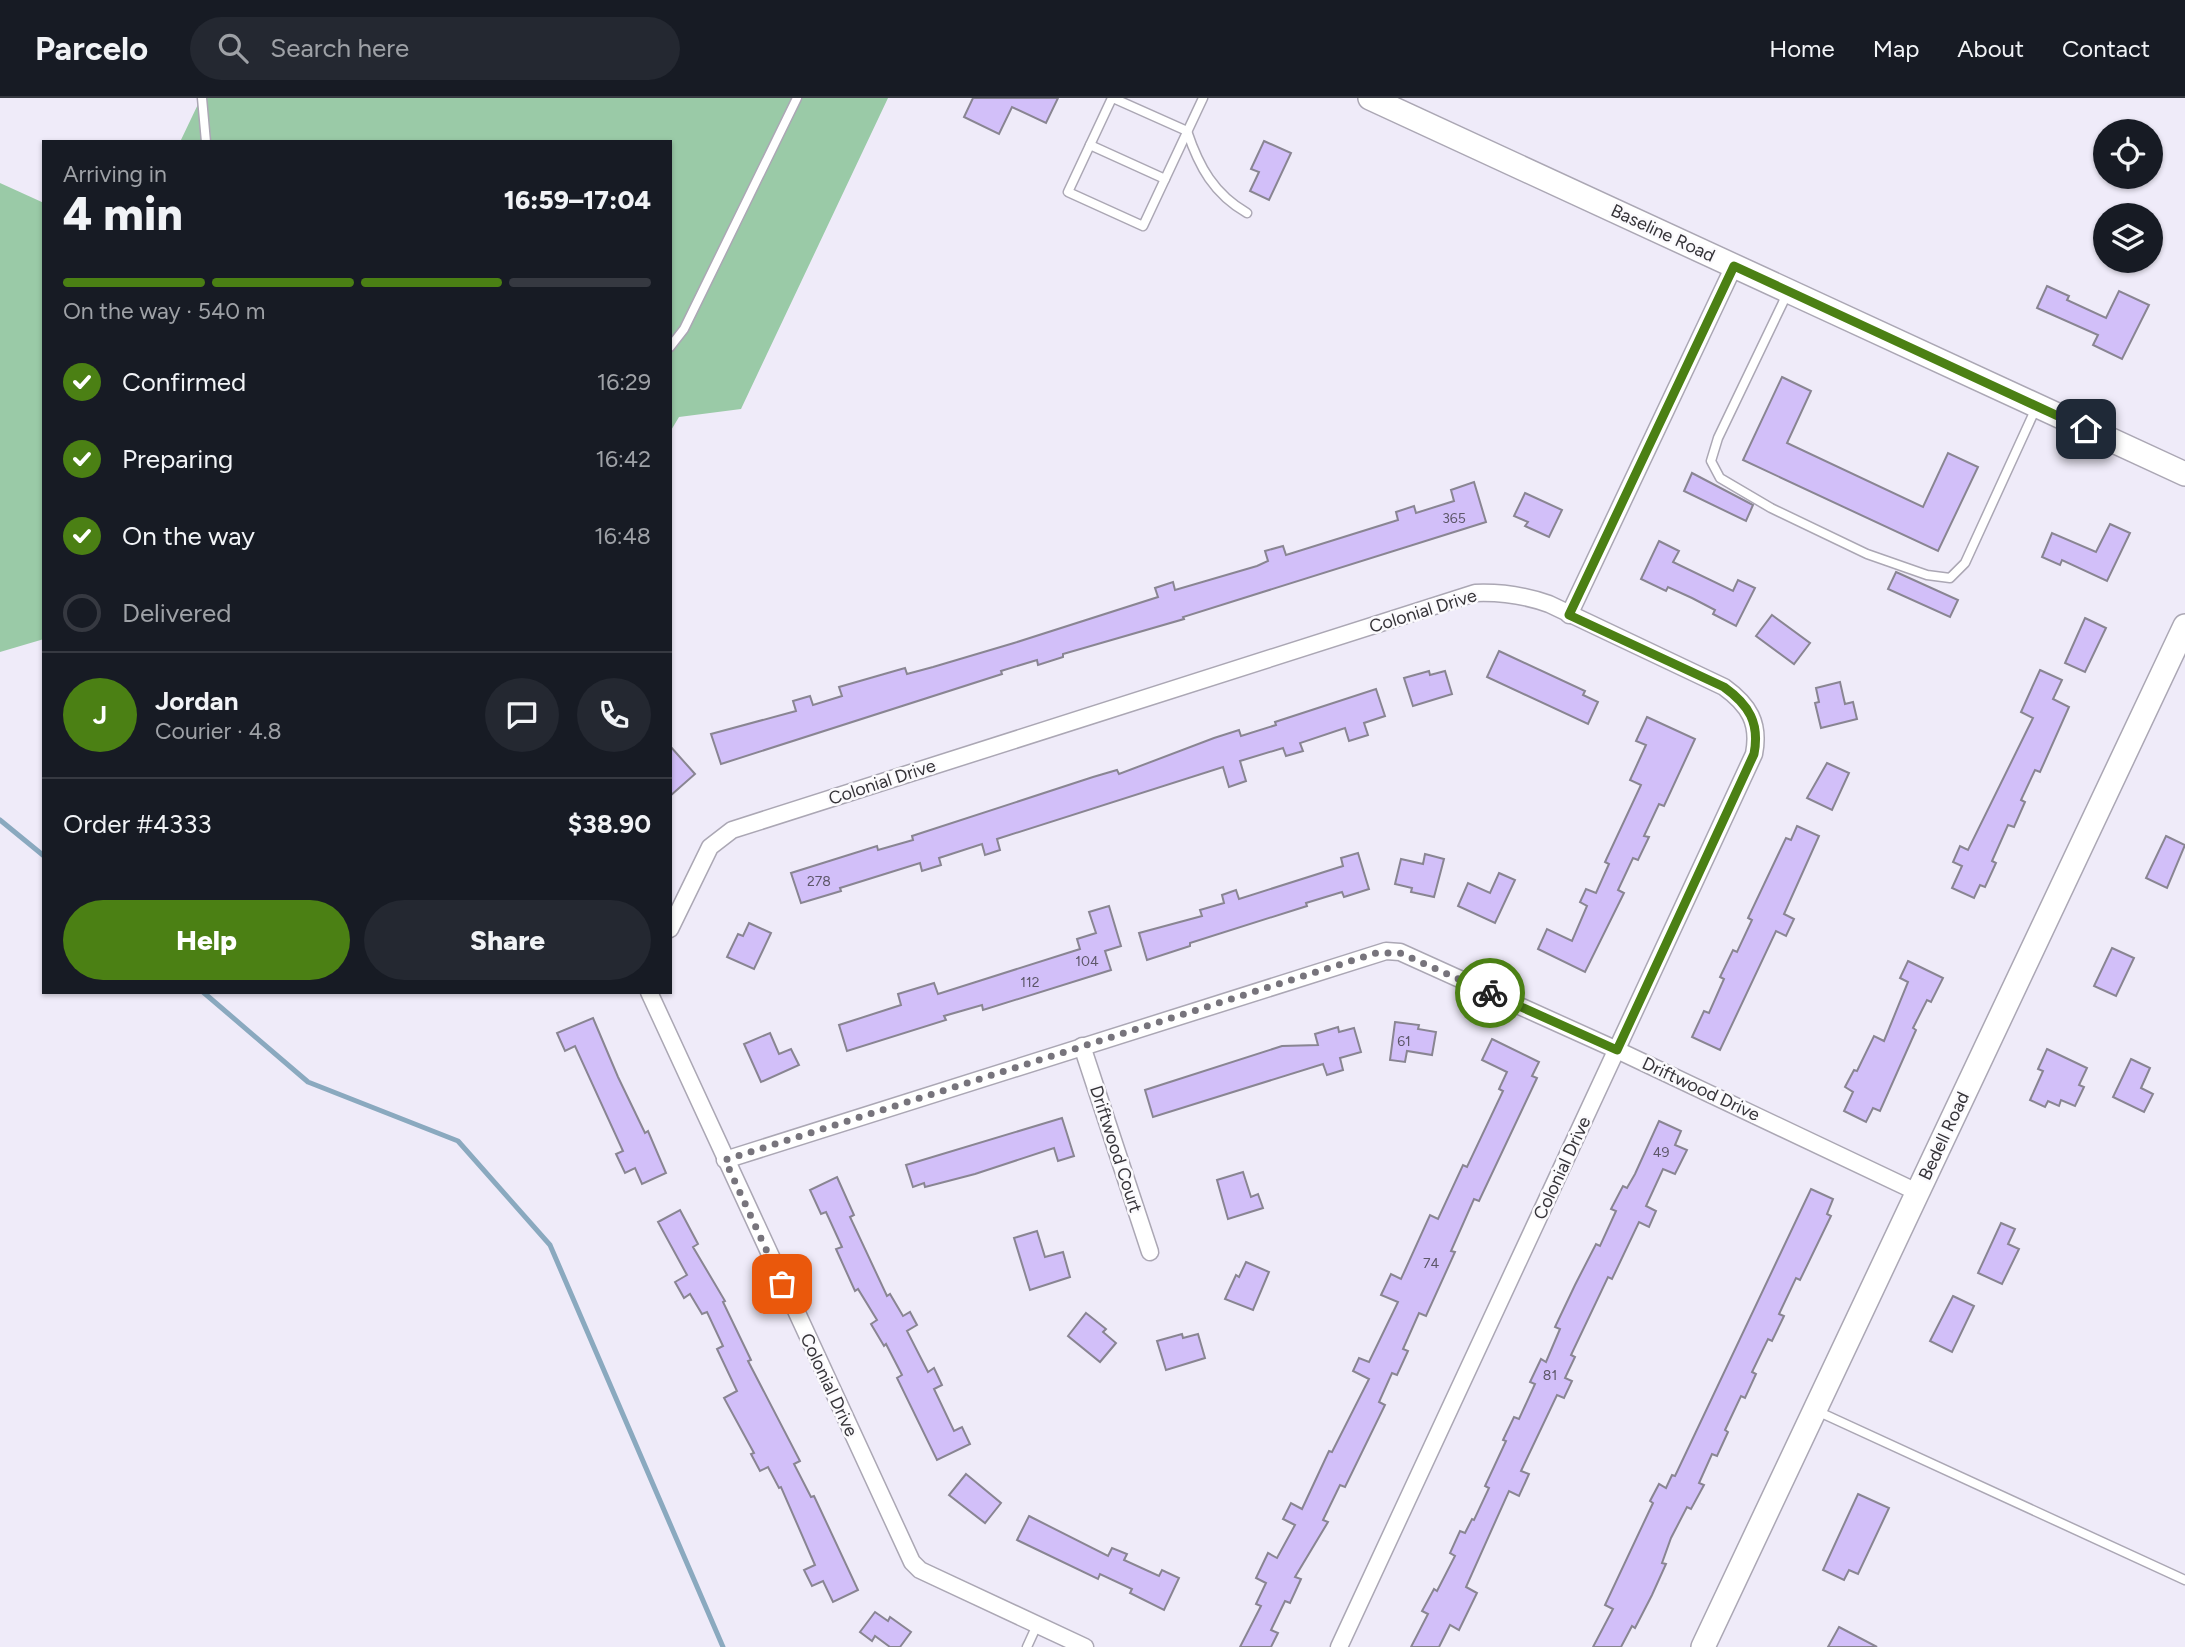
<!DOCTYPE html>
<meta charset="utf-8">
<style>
body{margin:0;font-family:Figtree,sans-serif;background:#242831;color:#f1f3f6;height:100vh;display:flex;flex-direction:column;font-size:26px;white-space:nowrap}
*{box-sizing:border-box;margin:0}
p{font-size:23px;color:#9ea1a6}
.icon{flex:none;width:38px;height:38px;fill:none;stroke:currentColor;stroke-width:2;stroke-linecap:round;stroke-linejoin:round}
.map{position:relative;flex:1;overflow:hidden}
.panel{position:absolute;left:42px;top:42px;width:630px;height:854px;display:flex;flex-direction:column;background:#171b24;border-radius:0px;box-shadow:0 2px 5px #0004}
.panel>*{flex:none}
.fabs{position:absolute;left:2093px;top:21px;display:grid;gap:14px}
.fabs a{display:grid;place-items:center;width:70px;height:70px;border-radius:50%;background:#171b24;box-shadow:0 2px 5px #0004;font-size:35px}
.pin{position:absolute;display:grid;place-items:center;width:60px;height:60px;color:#fff;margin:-30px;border-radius:14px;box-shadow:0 4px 10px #0006}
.courier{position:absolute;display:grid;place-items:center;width:70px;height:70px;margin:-35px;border:5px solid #4b8014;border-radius:50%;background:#fff;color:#222;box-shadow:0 2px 9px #0007}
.head em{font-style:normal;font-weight:800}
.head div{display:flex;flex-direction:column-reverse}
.head{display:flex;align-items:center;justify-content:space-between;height:119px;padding:0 21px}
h1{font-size:46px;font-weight:800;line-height:52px}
.bar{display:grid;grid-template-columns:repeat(4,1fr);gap:10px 7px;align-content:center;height:84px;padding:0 21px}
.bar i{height:9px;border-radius:5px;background:#363941}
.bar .on{background:#4b8014}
.bar p{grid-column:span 4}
.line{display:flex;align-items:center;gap:18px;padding:0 21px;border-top:2px solid #363941}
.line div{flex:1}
.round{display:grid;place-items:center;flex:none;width:74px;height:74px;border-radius:37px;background:#242831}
ol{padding:0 21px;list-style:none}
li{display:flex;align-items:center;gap:21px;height:77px}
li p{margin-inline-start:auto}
li .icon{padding:7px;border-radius:50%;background:#4b8014;color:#fff;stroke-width:4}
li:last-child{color:#9ea1a6}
li i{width:38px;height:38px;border:4px solid #363941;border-radius:50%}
.cta{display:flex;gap:14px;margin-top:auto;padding:14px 21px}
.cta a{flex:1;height:80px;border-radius:42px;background:#4b8014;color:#fff;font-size:28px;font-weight:800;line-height:80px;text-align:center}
.cta a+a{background:#242831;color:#f1f3f6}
header{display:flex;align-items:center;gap:42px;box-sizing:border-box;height:98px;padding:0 35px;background:#171b24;border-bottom:2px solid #363941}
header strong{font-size:33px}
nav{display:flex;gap:38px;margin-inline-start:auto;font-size:24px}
.search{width:490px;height:63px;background:#242831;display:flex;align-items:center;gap:18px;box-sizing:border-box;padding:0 24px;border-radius:38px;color:#9ea1a6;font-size:26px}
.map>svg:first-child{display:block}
.green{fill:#9acaa7}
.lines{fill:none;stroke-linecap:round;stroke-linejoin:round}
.stream{stroke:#8aa9bf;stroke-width:5}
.building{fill:#d2bff9;stroke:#898592;stroke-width:2}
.lane-casing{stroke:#aba7b4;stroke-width:11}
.street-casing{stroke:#aba7b4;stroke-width:19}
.secondary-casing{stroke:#aba7b4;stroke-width:26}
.lane{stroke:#fff;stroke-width:8}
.street{stroke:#fff;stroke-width:16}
.secondary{stroke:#fff;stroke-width:23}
.done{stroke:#77747c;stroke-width:7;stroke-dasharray:0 12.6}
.route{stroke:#4b8014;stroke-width:9}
.labels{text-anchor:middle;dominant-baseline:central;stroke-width:5;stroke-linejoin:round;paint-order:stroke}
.number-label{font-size:14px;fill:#5d5769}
.street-label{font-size:18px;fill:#363439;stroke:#fbfafd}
</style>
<header>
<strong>Parcelo</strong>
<div class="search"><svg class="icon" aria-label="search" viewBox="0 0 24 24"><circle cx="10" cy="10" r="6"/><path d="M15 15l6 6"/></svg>Search here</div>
<nav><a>Home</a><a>Map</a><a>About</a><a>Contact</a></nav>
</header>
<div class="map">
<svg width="2185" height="1549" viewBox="0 0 2185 1549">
<rect width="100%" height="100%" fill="#efebf9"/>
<g class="green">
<path d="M 201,0 L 888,0 L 741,311 L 679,319 L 670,334 L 670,44 L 180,44 Z"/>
<path d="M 0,85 L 44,105 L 44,541 L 0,554 Z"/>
</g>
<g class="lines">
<g class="stream">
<path d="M 0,722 L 44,758"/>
<path d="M 203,894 L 308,984 L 458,1043 L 550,1147 L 723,1549"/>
</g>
</g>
<g class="building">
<path d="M 973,0 L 1058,0 L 1046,25 L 1012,9 L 999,36 L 964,19 Z"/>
<path d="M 1264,43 L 1291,55 L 1269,102 L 1250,93 L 1259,74 L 1251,71 Z"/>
<path d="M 2047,188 L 2069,198 L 2067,202 L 2106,220 L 2119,193 L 2149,207 L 2122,261 L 2093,247 L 2098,237 L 2037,210 Z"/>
<path d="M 1782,279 L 1811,293 L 1787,345 L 1923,409 L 1948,355 L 1978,369 L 1938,453 L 1743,362 Z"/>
<path d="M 1692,375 L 1753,407 L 1746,423 L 1684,393 Z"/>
<path d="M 1474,384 L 1486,424 L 1183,519 L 1184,521 L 1063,556 L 1063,559 L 1038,567 L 1037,562 L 1001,573 L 1002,576 L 721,666 L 711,636 L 796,613 L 793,603 L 810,598 L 813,607 L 842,598 L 839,589 L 905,570 L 907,576 L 933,569 L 1014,545 L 1158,499 L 1155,490 L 1173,484 L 1175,492 L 1257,468 L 1268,463 L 1265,453 L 1283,448 L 1286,457 L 1398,422 L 1396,414 L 1414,408 L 1416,415 L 1454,403 L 1451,392 Z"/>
<path d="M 1525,395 L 1562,412 L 1549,439 L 1525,428 L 1528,424 L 1514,418 Z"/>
<path d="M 2110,426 L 2130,435 L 2107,483 L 2062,462 L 2060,467 L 2042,459 L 2052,435 L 2096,454 Z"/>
<path d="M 1659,443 L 1679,453 L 1673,464 L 1733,493 L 1738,482 L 1755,490 L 1736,528 L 1713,516 L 1715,512 L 1692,500 L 1668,489 L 1666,493 L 1641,481 Z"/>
<path d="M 1896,474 L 1958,502 L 1950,519 L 1888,491 Z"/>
<path d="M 1772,517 L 1810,545 L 1794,566 L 1756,538 Z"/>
<path d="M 2085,520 L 2106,530 L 2085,574 L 2065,565 Z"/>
<path d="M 1499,553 L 1585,593 L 1583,597 L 1598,604 L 1588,626 L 1487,579 Z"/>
<path d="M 2040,572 L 2062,582 L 2053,601 L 2069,609 L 2040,674 L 2035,672 L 2021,702 L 2025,704 L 2014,729 L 2008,727 L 1992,763 L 1996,765 L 1985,789 L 1980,787 L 1974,800 L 1952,790 L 1962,768 L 1953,764 L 1960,748 L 1968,752 L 2033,620 L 2021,614 Z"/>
<path d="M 1429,573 L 1430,577 L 1445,573 L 1452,596 L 1413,608 L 1404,580 Z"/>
<path d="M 1840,584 L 1845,606 L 1853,604 L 1857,621 L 1821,630 L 1815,605 L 1819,604 L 1816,590 Z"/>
<path d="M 1376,591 L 1385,618 L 1364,625 L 1368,637 L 1349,643 L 1345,630 L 1300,645 L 1303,653 L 1286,658 L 1283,650 L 1240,663 L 1246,683 L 1229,689 L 1223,669 L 997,741 L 1000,752 L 985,757 L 982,746 L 939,760 L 941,767 L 922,773 L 920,765 L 840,790 L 841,793 L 801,805 L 791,775 L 877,748 L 878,752 L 913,742 L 912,738 L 1093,679 L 1117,672 L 1119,676 L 1214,640 L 1239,632 L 1241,638 L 1276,627 L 1275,624 Z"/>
<path d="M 1647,619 L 1695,641 L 1664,708 L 1659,706 L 1644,738 L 1649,739 L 1638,762 L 1633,760 L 1618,792 L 1624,795 L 1585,874 L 1538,851 L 1547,831 L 1572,843 L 1587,808 L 1580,804 L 1586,791 L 1596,795 L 1609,766 L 1605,764 L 1641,687 L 1630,682 L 1646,647 L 1636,643 Z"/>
<path d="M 670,648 L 695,676 L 670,698 Z"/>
<path d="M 1827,665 L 1849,675 L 1832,712 L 1807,700 Z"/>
<path d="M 1797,728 L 1819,738 L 1784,816 L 1794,821 L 1786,838 L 1776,833 L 1720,952 L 1692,939 L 1704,913 L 1709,915 L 1724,881 L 1720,879 L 1733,852 L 1737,854 L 1752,822 L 1748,820 L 1786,740 L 1791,742 Z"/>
<path d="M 2166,738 L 2185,747 L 2167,790 L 2146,780 Z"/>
<path d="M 1358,755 L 1369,791 L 1344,799 L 1342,794 L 1306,805 L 1307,808 L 1190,845 L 1190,848 L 1147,862 L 1139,835 L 1202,818 L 1200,812 L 1224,805 L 1222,797 L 1236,792 L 1239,801 L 1343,768 L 1341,760 Z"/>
<path d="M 1425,756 L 1444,761 L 1434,799 L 1411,794 L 1412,790 L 1395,786 L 1401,761 L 1423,766 Z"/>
<path d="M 1499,775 L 1515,782 L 1495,825 L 1458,808 L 1468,785 L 1490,795 Z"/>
<path d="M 1109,808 L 1121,848 L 1105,853 L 1111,872 L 983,912 L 982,907 L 944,918 L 946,922 L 847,953 L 839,927 L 901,907 L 898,896 L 934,885 L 938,896 L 1080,851 L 1077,841 L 1096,835 L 1089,814 Z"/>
<path d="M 749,825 L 771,835 L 754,871 L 727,859 L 738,836 L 743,838 Z"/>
<path d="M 2112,850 L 2134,860 L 2116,898 L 2094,888 Z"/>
<path d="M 1908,863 L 1943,880 L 1931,904 L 1927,902 L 1913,930 L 1916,932 L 1880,1013 L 1873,1010 L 1866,1024 L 1844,1013 L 1853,994 L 1845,989 L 1854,972 L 1857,973 L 1874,938 L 1884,943 L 1908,884 L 1900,880 Z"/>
<path d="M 593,920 L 618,979 L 645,1035 L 648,1033 L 666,1075 L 642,1086 L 635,1070 L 625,1075 L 616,1056 L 623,1053 L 575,948 L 565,953 L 557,935 Z"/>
<path d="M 1395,924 L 1419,927 L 1418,931 L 1436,934 L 1432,957 L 1407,953 L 1405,964 L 1390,962 Z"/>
<path d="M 1338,929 L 1339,934 L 1354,930 L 1361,954 L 1340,960 L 1343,972 L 1327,977 L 1323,966 L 1153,1019 L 1145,992 L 1282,948 L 1318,947 L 1315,936 Z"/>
<path d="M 770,935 L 779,956 L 791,951 L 799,967 L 761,984 L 744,946 Z"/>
<path d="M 1492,941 L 1539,964 L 1532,978 L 1537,980 L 1479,1103 L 1474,1101 L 1451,1153 L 1455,1154 L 1426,1218 L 1419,1215 L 1403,1251 L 1408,1253 L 1397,1277 L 1392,1275 L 1379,1304 L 1385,1307 L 1345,1389 L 1340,1387 L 1323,1422 L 1328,1424 L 1295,1479 L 1301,1481 L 1290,1505 L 1285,1503 L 1271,1532 L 1278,1535 L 1271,1549 L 1240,1549 L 1261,1508 L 1256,1506 L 1266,1485 L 1256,1480 L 1268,1455 L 1277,1460 L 1295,1427 L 1283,1421 L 1291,1405 L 1302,1411 L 1329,1353 L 1332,1354 L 1369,1281 L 1353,1273 L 1359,1260 L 1369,1264 L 1398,1204 L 1381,1197 L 1391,1176 L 1401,1181 L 1430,1117 L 1438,1121 L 1463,1067 L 1467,1069 L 1503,993 L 1499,991 L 1507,974 L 1482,962 Z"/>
<path d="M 2047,951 L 2087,970 L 2079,987 L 2084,989 L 2075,1008 L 2061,1002 L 2059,1008 L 2048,1003 L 2045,1009 L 2030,1002 L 2043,973 L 2038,971 Z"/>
<path d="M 2131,961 L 2150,970 L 2141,990 L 2153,996 L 2144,1014 L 2113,999 Z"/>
<path d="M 1062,1020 L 1074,1058 L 1058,1063 L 1054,1050 L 975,1076 L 925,1089 L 924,1085 L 913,1089 L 906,1067 Z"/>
<path d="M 1659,1023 L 1681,1033 L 1675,1047 L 1687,1052 L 1675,1076 L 1663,1071 L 1646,1108 L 1656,1113 L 1649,1129 L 1639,1124 L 1612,1181 L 1608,1179 L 1571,1257 L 1575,1259 L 1565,1280 L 1572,1283 L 1564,1300 L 1557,1297 L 1521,1373 L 1529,1376 L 1519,1398 L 1509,1393 L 1466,1489 L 1477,1495 L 1459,1532 L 1450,1527 L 1439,1549 L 1411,1549 L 1428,1516 L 1422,1513 L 1434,1491 L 1437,1493 L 1455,1458 L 1450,1455 L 1460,1433 L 1465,1435 L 1472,1421 L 1474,1422 L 1489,1390 L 1485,1388 L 1506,1343 L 1503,1342 L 1514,1319 L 1519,1321 L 1535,1286 L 1530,1284 L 1541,1261 L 1546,1264 L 1560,1231 L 1555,1229 L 1575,1187 L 1596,1146 L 1600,1148 L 1616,1113 L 1611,1111 L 1623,1088 L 1627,1090 L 1635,1076 Z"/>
<path d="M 1243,1074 L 1251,1099 L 1258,1096 L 1263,1110 L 1228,1121 L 1217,1082 Z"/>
<path d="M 837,1079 L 854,1117 L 850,1119 L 887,1198 L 890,1196 L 903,1218 L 910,1214 L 917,1227 L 907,1233 L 928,1274 L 934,1270 L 942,1287 L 934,1291 L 954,1333 L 962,1329 L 970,1346 L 937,1362 L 897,1280 L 902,1277 L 886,1246 L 884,1248 L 871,1226 L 877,1222 L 858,1191 L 855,1193 L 836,1151 L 842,1149 L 826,1114 L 821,1116 L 810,1092 Z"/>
<path d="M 1811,1091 L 1833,1101 L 1827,1116 L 1831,1118 L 1800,1182 L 1796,1180 L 1779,1216 L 1784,1218 L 1772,1243 L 1768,1241 L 1752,1274 L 1756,1276 L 1745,1300 L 1741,1298 L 1725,1332 L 1728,1334 L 1717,1358 L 1712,1356 L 1699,1385 L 1704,1387 L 1691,1411 L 1687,1409 L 1671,1440 L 1662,1465 L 1666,1466 L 1652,1497 L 1635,1530 L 1632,1528 L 1621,1549 L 1593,1549 L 1613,1511 L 1605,1507 L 1653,1405 L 1650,1403 L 1659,1386 L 1666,1390 L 1672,1377 L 1675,1378 Z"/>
<path d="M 680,1112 L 698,1146 L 693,1149 L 725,1203 L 723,1204 L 751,1262 L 748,1263 L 800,1363 L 794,1366 L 811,1399 L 814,1398 L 858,1492 L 833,1504 L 823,1483 L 812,1488 L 804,1472 L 815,1467 L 781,1389 L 779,1390 L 768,1369 L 760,1373 L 751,1356 L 754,1355 L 724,1300 L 737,1293 L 717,1251 L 723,1248 L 707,1214 L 702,1216 L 690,1196 L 684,1200 L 675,1184 L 687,1177 L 658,1124 Z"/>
<path d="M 2001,1125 L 2015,1131 L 2008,1146 L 2019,1151 L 2002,1186 L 1978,1175 Z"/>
<path d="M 1037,1133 L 1045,1159 L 1063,1154 L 1070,1179 L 1030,1192 L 1014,1140 Z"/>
<path d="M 1246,1164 L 1269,1174 L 1253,1212 L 1225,1201 L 1236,1177 L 1239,1179 Z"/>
<path d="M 1953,1198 L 1974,1208 L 1952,1254 L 1930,1243 Z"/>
<path d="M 1086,1215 L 1106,1231 L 1103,1234 L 1116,1245 L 1100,1264 L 1068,1238 Z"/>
<path d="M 1182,1236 L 1183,1240 L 1198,1236 L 1205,1260 L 1166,1272 L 1157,1243 Z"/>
<path d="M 966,1376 L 1001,1405 L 985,1425 L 949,1397 Z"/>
<path d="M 1858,1396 L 1889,1410 L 1858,1476 L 1849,1472 L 1844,1482 L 1823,1472 Z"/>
<path d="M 1029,1418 L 1108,1458 L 1112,1450 L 1127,1456 L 1124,1462 L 1159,1478 L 1162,1472 L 1179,1480 L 1164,1512 L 1130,1495 L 1132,1491 L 1100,1476 L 1098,1481 L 1017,1442 Z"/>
<path d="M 875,1514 L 888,1523 L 890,1519 L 911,1534 L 900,1549 L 890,1549 L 875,1538 L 872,1543 L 860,1534 Z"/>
<path d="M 1839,1529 L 1877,1549 L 1828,1549 Z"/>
</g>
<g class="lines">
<defs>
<g id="lane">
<path d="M 202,0 L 206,44"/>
<path d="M 1112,0 L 1068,94 L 1143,128 L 1203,0"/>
<path d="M 1113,0 L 1187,33 C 1199,69 1214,96 1247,115"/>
<path d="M 1090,47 L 1165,81"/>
<path d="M 1788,194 L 1718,340 L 1711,363 L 1720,380 L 1771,410 L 1867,456 L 1927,477 L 1950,480 L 1965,465 L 2036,310"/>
<path d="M 670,249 L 684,231 L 797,0"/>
<path d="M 1817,1313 L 2185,1482"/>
<path d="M 1027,1549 L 1037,1527"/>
</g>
<g id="street">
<path d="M 1569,517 L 1734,168"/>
<path d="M 670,831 L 710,749 L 732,732 L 1475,495 C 1501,494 1524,497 1549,506 L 1724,589 C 1749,607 1760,625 1754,656 L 1339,1549"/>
<path d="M 649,894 L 912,1464 L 920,1472 L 1085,1549"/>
<path d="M 1082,948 L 1150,1154"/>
<path d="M 725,1062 L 1386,853 L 1400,854 L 1617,952 L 1917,1094"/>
</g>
<g id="secondary">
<path d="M 1370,0 L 2185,376"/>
<path d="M 1703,1549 L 2185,528"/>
</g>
</defs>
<use href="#lane" class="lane-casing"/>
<use href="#street" class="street-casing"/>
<use href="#secondary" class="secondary-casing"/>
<use href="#lane" class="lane"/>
<use href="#street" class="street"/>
<use href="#secondary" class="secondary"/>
</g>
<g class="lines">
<path class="done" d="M 782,1186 L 725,1062 L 1376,855 L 1400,855 L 1490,895"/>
<path class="route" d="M 1490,895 L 1617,952 L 1754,656 C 1760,625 1749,607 1724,589 L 1569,517 L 1734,168 L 2086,331"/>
</g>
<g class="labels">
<g class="number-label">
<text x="1454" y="420">365</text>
<text x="819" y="783">278</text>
<text x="1087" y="863">104</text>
<text x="1030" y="884">112</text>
<text x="1404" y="943">61</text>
<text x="1661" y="1054">49</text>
<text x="1431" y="1165">74</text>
<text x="1550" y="1277">81</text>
</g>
<g class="street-label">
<text transform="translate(1663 135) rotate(25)">Baseline Road</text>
<text transform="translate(1423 513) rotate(-17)">Colonial Drive</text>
<text transform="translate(882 684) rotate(-18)">Colonial Drive</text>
<text transform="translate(1701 991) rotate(25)">Driftwood Drive</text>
<text transform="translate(1944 1038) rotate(-65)">Bedell Road</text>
<text transform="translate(1116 1051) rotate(72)">Driftwood Court</text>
<text transform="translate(1562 1070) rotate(-65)">Colonial Drive</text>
<text transform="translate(829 1287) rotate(65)">Colonial Drive</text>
</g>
</g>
</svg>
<div class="fabs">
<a><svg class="icon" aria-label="locate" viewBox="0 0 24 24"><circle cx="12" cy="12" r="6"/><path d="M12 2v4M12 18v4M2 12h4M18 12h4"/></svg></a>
<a><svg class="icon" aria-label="layers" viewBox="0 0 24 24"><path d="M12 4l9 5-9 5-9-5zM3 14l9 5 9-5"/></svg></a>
</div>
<div class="pin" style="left:782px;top:1186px;background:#ea580c"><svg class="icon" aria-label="bag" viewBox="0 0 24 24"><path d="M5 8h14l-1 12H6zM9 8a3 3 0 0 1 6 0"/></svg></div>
<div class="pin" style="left:2086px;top:331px;background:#1f2937"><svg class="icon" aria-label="home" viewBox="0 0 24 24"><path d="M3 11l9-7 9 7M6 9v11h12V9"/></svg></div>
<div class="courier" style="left:1490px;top:895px"><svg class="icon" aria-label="bike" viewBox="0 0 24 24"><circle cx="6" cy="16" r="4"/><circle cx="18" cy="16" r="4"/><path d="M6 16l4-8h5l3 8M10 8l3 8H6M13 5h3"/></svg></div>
<section class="panel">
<div class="head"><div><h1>4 min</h1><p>Arriving in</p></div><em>16:59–17:04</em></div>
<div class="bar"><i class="on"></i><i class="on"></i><i class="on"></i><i></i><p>On the way · 540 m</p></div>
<ol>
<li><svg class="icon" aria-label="check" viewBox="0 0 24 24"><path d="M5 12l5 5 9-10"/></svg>Confirmed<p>16:29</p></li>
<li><svg class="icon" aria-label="check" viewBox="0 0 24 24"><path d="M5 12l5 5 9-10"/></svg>Preparing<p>16:42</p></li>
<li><svg class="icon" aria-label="check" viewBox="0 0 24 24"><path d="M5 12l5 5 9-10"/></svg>On the way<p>16:48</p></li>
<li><i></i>Delivered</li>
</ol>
<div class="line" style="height:126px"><b class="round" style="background:#4b8014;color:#fff">J</b><div><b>Jordan</b><p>Courier · 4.8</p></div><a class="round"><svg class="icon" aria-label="chat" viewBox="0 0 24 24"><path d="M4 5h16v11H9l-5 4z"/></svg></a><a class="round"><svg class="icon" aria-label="phone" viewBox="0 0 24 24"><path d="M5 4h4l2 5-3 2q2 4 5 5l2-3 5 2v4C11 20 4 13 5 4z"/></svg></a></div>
<div class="line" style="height:91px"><div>Order #4333</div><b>$38.90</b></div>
<div class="cta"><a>Help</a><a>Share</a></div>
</section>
</div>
